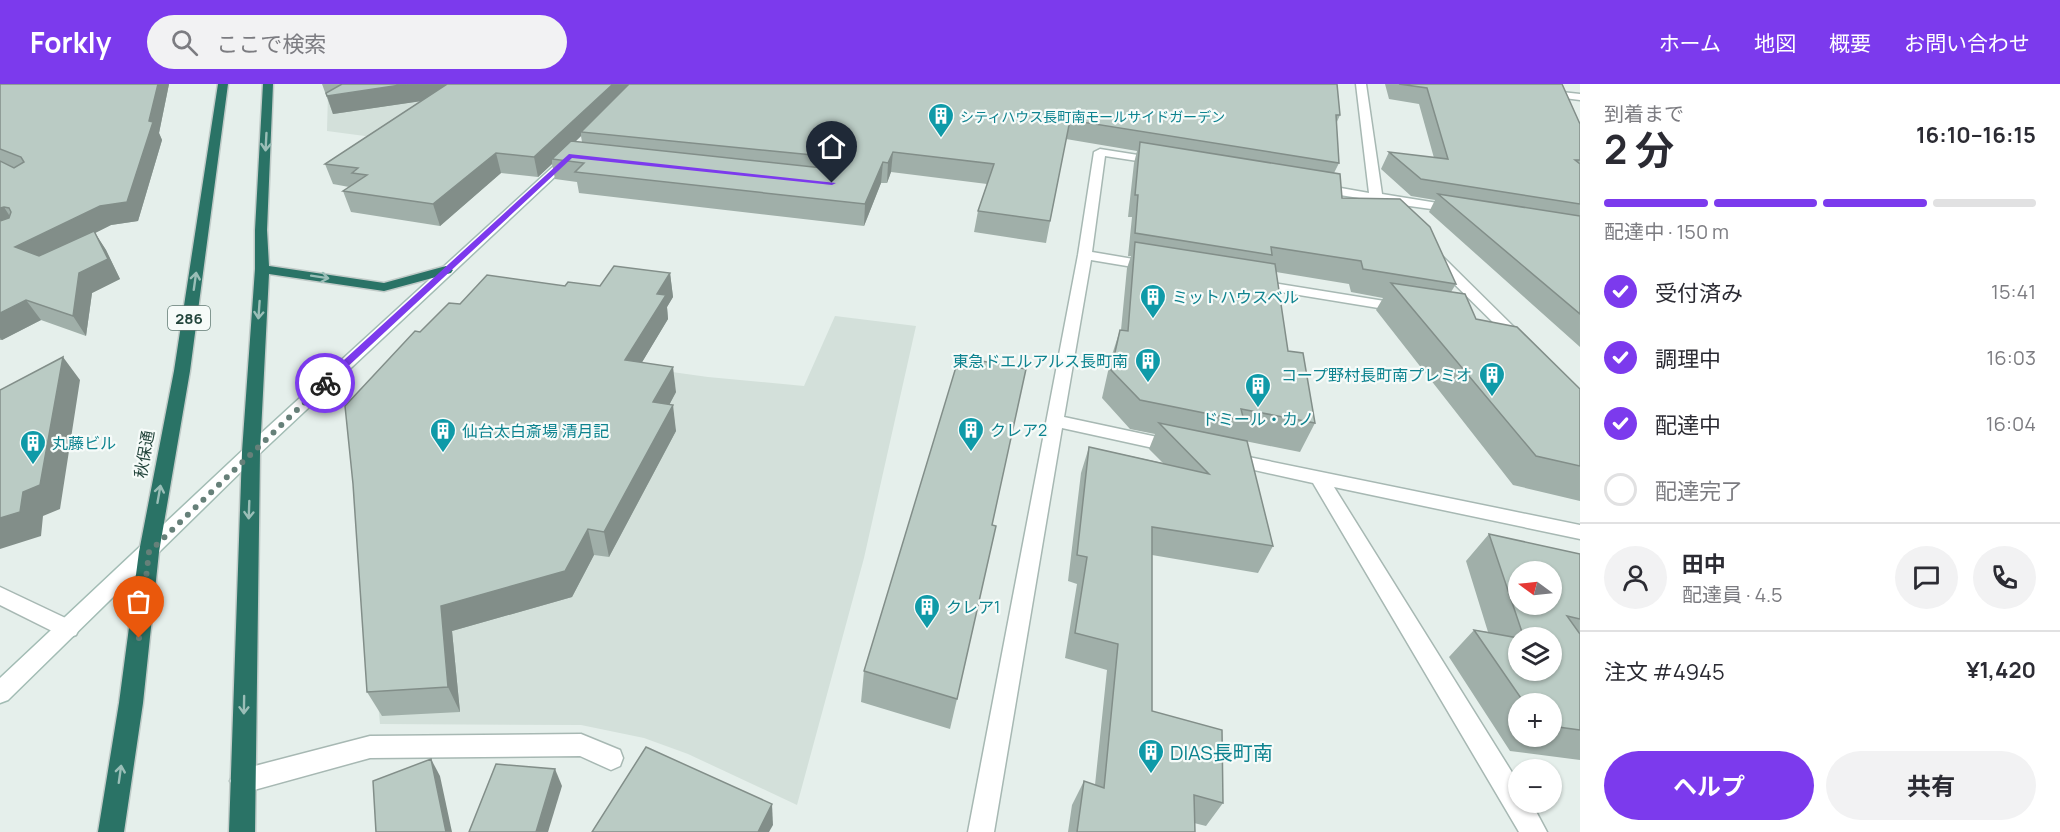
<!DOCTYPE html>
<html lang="ja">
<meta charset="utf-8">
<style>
body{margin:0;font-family:Manrope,"Noto Sans JP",sans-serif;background:#f2f2f3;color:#2b2b33;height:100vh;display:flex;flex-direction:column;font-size:22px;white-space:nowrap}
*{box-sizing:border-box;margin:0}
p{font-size:20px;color:#7c7c81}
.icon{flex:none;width:33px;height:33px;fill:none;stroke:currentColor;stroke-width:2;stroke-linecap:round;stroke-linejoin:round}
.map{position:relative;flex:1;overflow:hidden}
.drawer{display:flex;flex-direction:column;background:#fff;width:480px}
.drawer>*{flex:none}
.needle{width:39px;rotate:285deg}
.buttons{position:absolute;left:1508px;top:477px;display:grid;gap:12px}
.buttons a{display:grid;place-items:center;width:54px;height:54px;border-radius:50%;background:#fff;box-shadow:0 2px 4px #0004;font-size:30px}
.pin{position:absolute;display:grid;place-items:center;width:51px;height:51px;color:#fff;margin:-62px -26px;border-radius:50% 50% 50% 0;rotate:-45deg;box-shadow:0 0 6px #0007}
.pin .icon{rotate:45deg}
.courier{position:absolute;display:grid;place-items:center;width:60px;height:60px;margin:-30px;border:4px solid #7c3aed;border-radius:50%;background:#fff;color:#222;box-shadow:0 2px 8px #0007}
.summary em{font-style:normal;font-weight:700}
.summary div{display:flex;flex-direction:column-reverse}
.summary{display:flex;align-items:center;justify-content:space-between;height:102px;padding:0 24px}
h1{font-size:39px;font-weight:700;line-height:45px}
.bar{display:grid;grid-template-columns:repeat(4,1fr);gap:9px 6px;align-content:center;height:72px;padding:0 24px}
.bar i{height:8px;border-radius:4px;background:#e1e1e2}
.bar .on{background:#7c3aed}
.bar p{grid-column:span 4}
.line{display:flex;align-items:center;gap:15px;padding:0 24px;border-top:2px solid #e1e1e2}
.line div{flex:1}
.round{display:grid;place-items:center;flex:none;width:63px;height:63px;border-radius:32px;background:#f2f2f3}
ol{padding:0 24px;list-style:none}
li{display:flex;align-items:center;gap:18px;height:66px}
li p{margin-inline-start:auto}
li .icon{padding:6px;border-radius:50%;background:#7c3aed;color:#fff;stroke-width:4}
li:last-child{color:#7c7c81}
li i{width:33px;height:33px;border:3px solid #e1e1e2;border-radius:50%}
.cta{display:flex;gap:12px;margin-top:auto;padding:12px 24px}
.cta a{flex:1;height:69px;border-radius:36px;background:#7c3aed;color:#fff;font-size:24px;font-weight:700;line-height:69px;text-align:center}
.cta a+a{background:#f2f2f3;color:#2b2b33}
header{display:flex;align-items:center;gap:36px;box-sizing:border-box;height:84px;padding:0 30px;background:#7c3aed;color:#fff}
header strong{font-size:28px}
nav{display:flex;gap:33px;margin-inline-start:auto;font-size:21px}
.search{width:420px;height:54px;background:#f2f2f3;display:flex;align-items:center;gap:15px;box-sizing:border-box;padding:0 21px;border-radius:33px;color:#7c7c81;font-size:22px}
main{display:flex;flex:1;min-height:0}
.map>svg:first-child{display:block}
.built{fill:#d3e0da}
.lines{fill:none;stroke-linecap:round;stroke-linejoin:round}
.lane-casing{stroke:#a7b8b3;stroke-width:3}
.street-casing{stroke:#a7b8b3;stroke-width:3}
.secondary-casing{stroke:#a2bcb4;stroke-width:3}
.highway-casing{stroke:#c1cbc8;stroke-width:3}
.lane{fill:#fff;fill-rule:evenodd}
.street{fill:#fff;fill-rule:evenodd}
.secondary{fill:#fff;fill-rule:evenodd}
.highway{fill:#2a7366;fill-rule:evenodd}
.wall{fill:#a0afa9;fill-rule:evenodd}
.shaded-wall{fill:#828e89}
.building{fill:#bacbc4;stroke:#828e89;stroke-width:1.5;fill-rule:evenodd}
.oneway{stroke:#9abeb7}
.route{fill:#7c3aed}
.done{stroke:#668079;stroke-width:6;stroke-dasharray:0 10.8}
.labels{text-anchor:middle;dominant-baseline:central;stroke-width:4.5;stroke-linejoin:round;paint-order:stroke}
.far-culture-label{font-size:14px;fill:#0d838f;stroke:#f6fbf9;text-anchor:start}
.shield{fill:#f6fbf9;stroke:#627b74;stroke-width:1.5}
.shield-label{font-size:15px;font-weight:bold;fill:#22443b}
.culture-label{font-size:16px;fill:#0d838f;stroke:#f6fbf9;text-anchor:start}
.street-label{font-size:16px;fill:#22443b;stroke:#f6fbf9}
.near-culture-label{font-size:20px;fill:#0d838f;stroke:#f6fbf9;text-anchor:start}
</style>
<header>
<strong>Forkly</strong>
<div class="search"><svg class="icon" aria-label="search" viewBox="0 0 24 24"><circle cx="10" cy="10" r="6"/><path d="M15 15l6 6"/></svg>ここで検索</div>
<nav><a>ホーム</a><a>地図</a><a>概要</a><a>お問い合わせ</a></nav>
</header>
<main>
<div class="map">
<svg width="1580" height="748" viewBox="0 0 1580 748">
<rect width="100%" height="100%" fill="#e5efeb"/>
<g class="built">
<path d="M 573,0 L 380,54 L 327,47 L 328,10 Z"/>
<path d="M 835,232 L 916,242 L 864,474 L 797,721 L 688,670 L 644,654 L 581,641 L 380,640 L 359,415 L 433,255 L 708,293 L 804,302 Z"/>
</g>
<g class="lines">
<defs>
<path id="lane" d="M 581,650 L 620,666 L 623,674 L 620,682 L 611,686 L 580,672 L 370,674 L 243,709 L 234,705 L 230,697 L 234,689 L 243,685 L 370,652 Z"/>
<g id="street">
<path d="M 1356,0 L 1366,0 L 1382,110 L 1456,122 L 1462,126 L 1460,129 L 1388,119 L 1387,123 L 1383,124 L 1372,116 L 1314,107 L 1312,104 L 1318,100 L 1369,109 Z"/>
<path d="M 1543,6 L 1580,10 L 1580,16 L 1540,11 L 1538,9 Z"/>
<path d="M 1100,65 L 1157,74 L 1163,77 L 1157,80 L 1105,72 L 1092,168 L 1151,178 L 1158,182 L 1151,186 L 1091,176 L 1064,333 L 1176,357 L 1182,359 L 1185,363 L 1182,367 L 1176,369 L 1062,344 L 994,748 L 968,748 L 1078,171 L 1094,68 Z"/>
<path d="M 1434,168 L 1439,169 L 1524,253 L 1527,256 L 1524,259 L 1514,259 L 1429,175 L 1427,172 Z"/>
<path d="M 1255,196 L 1403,220 L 1410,224 L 1403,228 L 1250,203 L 1248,200 L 1250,197 Z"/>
<path d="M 1229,369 L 1580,441 L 1580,455 L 1334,403 L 1518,698 L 1518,718 L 1531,718 L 1547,748 L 1519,748 L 1313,399 L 1223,379 L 1220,375 L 1223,371 Z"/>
<path d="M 0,503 L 76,539 L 79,545 L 76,551 L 68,554 L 60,551 L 0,521 Z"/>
</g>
<path id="secondary" d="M 571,69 L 575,70 L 575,74 L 257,372 L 8,616 L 0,619 L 0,594 L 245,364 L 567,70 Z"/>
<g id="highway">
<path d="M 218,0 L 228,0 L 190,287 L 159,468 L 143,619 L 124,748 L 98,748 L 119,619 L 139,468 L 174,287 Z"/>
<path d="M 263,0 L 273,0 L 267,146 L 269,182 L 384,199 L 446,182 L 453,186 L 451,189 L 384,207 L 269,190 L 260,368 L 255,748 L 229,748 L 242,368 L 255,185 L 255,146 Z"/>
</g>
</defs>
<use href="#lane" class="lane-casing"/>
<use href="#street" class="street-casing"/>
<use href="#secondary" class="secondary-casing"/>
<use href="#highway" class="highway-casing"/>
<use href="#lane" class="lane"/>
<use href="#street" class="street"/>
<use href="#secondary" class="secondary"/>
<use href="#highway" class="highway"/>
</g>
<g class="wall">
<path d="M 0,0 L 169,0 L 159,49 L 162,56 L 138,137 L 111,141 L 95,149 L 106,166 L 120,195 L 92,209 L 86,252 L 41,236 L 2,256 L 0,256 Z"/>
<path d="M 322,0 L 1337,0 L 1340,31 L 1336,40 L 1339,79 L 1334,89 L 1342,114 L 1456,200 L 1451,208 L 1476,235 L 1580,305 L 1580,417 L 1513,401 L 1376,226 L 1383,214 L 1351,208 L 1349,200 L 1276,188 L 1288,267 L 1315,339 L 1300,368 L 1235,355 L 1273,462 L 1258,489 L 1152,471 L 1152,627 L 1223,719 L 1206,742 L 1194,739 L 1195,748 L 1068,748 L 1072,721 L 1084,697 L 1095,701 L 1107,586 L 1065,574 L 1077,500 L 1068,497 L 1081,389 L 1089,363 L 1163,379 L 1149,365 L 1155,350 L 1130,345 L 1102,314 L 1111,274 L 1120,246 L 1121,246 L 1127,184 L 1131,172 L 1128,172 L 1132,133 L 1128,133 L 1134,79 L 1137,67 L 1066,55 L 1046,159 L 974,148 L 978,127 L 987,100 L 891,88 L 887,99 L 881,99 L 864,142 L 579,109 L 577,98 L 555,95 L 552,80 L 538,93 L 501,89 L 440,142 L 351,128 L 343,107 L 349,103 L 333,100 L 325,80 L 421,17 L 333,30 ZM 581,52 L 582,58 L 575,58 Z"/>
<path d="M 1385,0 L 1562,0 L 1580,40 L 1580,263 L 1429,128 L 1435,116 L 1411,112 L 1381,85 L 1389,68 L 1434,74 L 1419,20 L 1389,15 Z"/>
<path d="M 670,189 L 673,213 L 667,223 L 668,235 L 642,278 L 676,308 L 669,321 L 676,347 L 609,473 L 594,471 L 572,513 L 452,547 L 460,628 L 382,632 L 367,608 L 420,248 L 460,220 L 565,202 L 600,202 Z"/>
<path d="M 992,441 L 957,615 L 950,645 L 861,618 L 864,587 Z"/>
<path d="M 1489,450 L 1580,470 L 1580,676 L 1510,667 L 1449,573 L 1474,546 L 1488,548 L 1466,477 ZM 1518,554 L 1551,554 L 1518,586 ZM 1518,620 L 1551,620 L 1551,652 L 1518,652 Z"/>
</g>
<g class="shaded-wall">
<path d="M 158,0 L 169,0 L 159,49 L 162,56 L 138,137 L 111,141 L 95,149 L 106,166 L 120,195 L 92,209 L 86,252 L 73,232 L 29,182 L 15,163 Z"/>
<path d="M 407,0 L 460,0 L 463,11 L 333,30 L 327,12 Z"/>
<path d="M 613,0 L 635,0 L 581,48 L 581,52 L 556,76 L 552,75 L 552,80 L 538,93 L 534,73 Z"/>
<path d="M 893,68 L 891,88 L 887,99 L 888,79 Z"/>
<path d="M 496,69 L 501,89 L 440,142 L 433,120 Z"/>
<path d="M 883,78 L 881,99 L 864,142 L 865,120 Z"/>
<path d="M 4,123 L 16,142 L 0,148 L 0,124 Z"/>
<path d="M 670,189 L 673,213 L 667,223 L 668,235 L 629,300 L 625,276 L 657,210 Z"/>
<path d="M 26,216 L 41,236 L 2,256 L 0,254 L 0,229 Z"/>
<path d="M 63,273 L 80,296 L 60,425 L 43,432 L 41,452 L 0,465 L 0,434 Z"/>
<path d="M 673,283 L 676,308 L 657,344 L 653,318 Z"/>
<path d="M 673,321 L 676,347 L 609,473 L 604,448 Z"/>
<path d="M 588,445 L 594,471 L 572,513 L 452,547 L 460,628 L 448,603 L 441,522 Z"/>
<path d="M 431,675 L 440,692 L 452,748 L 446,748 Z"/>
<path d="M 555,685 L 562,702 L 548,748 L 536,748 Z"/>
<path d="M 772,720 L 773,741 L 769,748 L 758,748 Z"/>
</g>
<g class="building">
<path d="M 0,0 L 158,0 L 149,37 L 153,38 L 127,118 L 100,122 L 15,163 L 39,172 L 94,147 L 108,175 L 79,189 L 73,232 L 26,216 L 0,229 L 0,137 L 9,134 L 11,128 L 9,124 L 4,123 L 0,124 L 0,77 L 14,84 L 24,78 L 21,73 L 0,65 Z"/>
<path d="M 342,0 L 407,0 L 327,12 L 326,9 Z"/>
<path d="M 447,0 L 613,0 L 534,73 L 496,69 L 433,120 L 343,107 L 367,91 L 352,89 L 358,84 L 325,80 Z"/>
<path d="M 629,0 L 1337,0 L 1340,31 L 1336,31 L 1339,79 L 1070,36 L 1050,137 L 978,127 L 994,80 L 893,68 L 888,79 L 883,78 L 865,120 L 575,88 L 584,79 L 552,75 L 571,57 L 832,85 L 841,79 L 833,73 L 581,48 Z"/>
<path d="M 1399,0 L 1562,0 L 1580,40 L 1580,76 L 1575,76 L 1580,80 L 1580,120 L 1421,95 L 1389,68 L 1448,75 L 1427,4 Z"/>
<path d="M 1140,58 L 1340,90 L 1342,114 L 1400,115 L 1430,143 L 1456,200 L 1363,185 L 1361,177 L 1271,163 L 1272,171 L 1135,149 L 1138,111 L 1135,111 Z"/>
<path d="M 1438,110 L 1580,132 L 1580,230 Z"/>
<path d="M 1135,158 L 1275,180 L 1288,267 L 1303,269 L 1315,339 L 1241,325 L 1244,337 L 1140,316 L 1111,286 L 1120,246 L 1128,247 Z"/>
<path d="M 614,182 L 670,189 L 657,210 L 666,211 L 625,276 L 673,283 L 653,318 L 673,321 L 604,448 L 588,445 L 565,487 L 441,522 L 448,603 L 367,608 L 353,400 L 345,322 L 415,247 L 420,248 L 449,219 L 460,220 L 487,191 L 565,202 L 568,198 L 600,202 Z"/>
<path d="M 1391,199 L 1465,210 L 1476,235 L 1517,243 L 1580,305 L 1580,382 L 1536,372 Z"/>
<path d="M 63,273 L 40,401 L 23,408 L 20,428 L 0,434 L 0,306 Z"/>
<path d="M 959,273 L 1026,285 L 992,441 L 996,442 L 957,615 L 864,587 Z"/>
<path d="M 1159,339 L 1247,357 L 1273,462 L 1152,443 L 1152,627 L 1222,646 L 1223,719 L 1194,711 L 1195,748 L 1077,748 L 1084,697 L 1104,704 L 1118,560 L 1075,549 L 1087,473 L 1077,471 L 1089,363 L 1209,390 Z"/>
<path d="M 1489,450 L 1580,470 L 1580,535 L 1567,532 L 1580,550 L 1580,646 L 1551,642 L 1551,620 L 1525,620 L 1474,546 L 1518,554 L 1518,586 L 1551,586 L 1551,554 L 1524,554 ZM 1518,488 L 1551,488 L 1551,520 L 1518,520 Z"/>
<path d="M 646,663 L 772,720 L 758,748 L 592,748 Z"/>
<path d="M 431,675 L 446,748 L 376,748 L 373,697 Z"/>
<path d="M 496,680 L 555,685 L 536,748 L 469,748 Z"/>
</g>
<defs><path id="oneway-shaft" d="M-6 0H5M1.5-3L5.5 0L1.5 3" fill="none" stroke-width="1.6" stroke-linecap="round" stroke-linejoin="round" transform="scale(1.5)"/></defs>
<g class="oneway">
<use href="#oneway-shaft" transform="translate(266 58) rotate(93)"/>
<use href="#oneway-shaft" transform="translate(320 193) rotate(9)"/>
<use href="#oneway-shaft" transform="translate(195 197) rotate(-82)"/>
<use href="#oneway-shaft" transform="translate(259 226) rotate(94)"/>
<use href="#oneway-shaft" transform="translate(159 410) rotate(-80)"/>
<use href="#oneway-shaft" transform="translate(249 426) rotate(92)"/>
<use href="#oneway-shaft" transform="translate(244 621) rotate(91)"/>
<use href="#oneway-shaft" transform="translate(120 690) rotate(-82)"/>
</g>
<path class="route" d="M 569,70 L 836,99 L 832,101 L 572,74 L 328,301 L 321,301 L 321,297 Z"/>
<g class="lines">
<path class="done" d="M 139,554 L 149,468 L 325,299"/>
</g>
<defs>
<symbol id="building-pin" viewBox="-11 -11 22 30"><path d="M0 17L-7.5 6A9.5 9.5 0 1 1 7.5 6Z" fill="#0f9aa8" stroke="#f6fbf9"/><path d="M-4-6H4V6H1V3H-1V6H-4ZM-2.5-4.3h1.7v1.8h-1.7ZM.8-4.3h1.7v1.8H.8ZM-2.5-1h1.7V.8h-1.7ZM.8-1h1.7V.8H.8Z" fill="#fff"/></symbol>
</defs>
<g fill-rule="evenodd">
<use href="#building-pin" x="926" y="17" width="30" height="40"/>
<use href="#building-pin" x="1138" y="198" width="30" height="40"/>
<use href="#building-pin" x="1133" y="262" width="30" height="40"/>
<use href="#building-pin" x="1477" y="276" width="30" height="40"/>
<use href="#building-pin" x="1243" y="287" width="30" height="40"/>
<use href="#building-pin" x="956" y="331" width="30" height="40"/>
<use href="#building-pin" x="428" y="332" width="30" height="40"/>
<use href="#building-pin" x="18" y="344" width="30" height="40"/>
<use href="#building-pin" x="912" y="508" width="30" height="40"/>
<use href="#building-pin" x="1136" y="653" width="30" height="40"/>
</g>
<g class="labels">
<g class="far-culture-label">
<text x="960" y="32">シティハウス長町南モールサイドガーデン</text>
</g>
<rect class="shield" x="168" y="222" width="42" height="24" rx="4.5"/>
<g class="shield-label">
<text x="189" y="234">286</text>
</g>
<g class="culture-label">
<text x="1172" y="213">ミットハウスベル</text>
<text x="1128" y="277" text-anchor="end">東急ドエルアルス長町南</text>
<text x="1472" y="291" text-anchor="end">コープ野村長町南プレミオ</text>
<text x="1258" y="335" text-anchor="middle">ドミール・カノ</text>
<text x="990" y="346">クレア2</text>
<text x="462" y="347">仙台太白斎場 清月記</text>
<text x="52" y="359">丸藤ビル</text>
<text x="946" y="523">クレア1</text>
</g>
<g class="street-label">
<text transform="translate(144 370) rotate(-80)">秋保通</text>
</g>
<g class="near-culture-label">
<text x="1170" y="668">DIAS長町南</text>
</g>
</g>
</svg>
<div class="buttons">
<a><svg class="needle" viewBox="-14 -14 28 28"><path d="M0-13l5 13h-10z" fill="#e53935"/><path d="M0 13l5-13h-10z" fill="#7c7c81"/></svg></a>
<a><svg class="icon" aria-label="layers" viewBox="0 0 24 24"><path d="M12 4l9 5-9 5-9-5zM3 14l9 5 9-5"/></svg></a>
<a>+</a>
<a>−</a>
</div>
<div class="pin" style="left:139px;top:554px;background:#ea580c"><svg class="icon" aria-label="bag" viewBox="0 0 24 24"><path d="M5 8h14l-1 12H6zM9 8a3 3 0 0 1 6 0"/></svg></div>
<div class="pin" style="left:832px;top:99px;background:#1f2937"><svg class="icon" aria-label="home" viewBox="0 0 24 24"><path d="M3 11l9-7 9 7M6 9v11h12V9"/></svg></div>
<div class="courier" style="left:325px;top:299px"><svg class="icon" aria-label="bike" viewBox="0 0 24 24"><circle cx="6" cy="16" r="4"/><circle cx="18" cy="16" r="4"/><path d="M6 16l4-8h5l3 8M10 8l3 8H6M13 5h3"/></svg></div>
</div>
<section class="drawer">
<div class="summary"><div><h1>2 分</h1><p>到着まで</p></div><em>16:10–16:15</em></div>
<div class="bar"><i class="on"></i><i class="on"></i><i class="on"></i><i></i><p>配達中 · 150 m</p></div>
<ol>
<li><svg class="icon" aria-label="check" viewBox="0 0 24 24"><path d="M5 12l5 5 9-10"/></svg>受付済み<p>15:41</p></li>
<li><svg class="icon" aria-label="check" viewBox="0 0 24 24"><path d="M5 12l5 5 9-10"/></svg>調理中<p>16:03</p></li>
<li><svg class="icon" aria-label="check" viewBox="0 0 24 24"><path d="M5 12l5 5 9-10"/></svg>配達中<p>16:04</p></li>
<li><i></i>配達完了</li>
</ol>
<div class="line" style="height:108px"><a class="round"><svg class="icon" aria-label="person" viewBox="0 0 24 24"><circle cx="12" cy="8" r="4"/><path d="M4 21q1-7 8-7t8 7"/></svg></a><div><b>田中</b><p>配達員 · 4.5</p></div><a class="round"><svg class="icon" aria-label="chat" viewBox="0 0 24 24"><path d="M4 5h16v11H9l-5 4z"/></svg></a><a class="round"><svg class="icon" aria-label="phone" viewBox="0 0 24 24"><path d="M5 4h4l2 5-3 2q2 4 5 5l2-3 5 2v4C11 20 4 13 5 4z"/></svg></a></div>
<div class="line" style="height:78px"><div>注文 #4945</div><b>¥1,420</b></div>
<div class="cta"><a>ヘルプ</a><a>共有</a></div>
</section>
</main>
